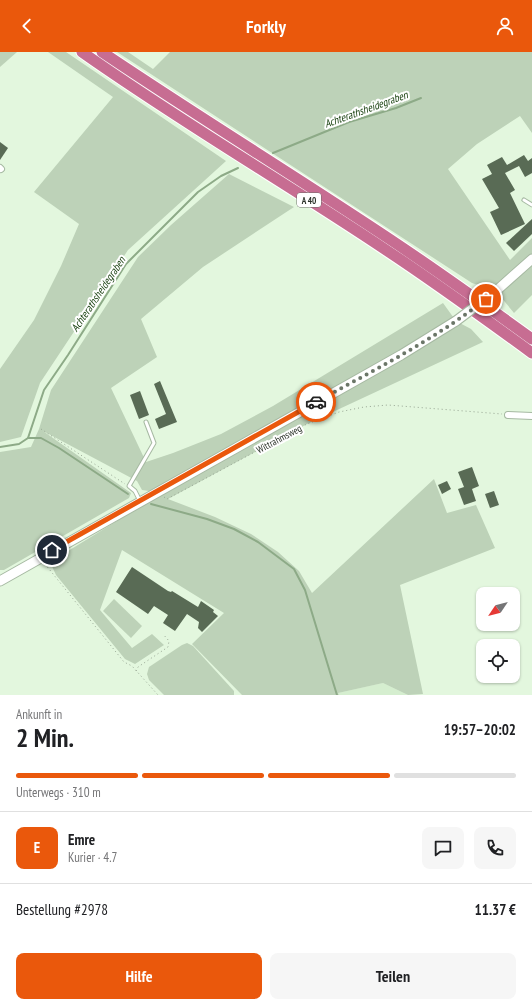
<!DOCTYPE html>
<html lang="de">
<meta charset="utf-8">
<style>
body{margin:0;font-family:"PT Sans Narrow",sans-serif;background:#f6f6f6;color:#202124;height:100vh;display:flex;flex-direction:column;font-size:15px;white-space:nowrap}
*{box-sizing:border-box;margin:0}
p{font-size:13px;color:#757577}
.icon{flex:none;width:22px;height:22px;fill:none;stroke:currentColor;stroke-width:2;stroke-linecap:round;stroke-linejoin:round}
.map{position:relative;height:643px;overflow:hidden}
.panel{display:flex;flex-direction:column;background:#fff;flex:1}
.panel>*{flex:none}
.needle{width:26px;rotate:235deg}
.controls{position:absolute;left:476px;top:535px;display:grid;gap:8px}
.controls a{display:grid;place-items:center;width:44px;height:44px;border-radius:8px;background:#fff;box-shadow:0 1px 3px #0004;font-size:20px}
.pin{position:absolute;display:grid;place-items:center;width:34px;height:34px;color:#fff;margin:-17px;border:2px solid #fff;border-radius:50%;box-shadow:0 1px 4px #0007}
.courier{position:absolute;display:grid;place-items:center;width:40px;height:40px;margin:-20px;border:3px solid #ea580c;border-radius:50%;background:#fff;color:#222;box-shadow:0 1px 5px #0007}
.summary em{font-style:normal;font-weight:700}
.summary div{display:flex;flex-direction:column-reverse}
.summary{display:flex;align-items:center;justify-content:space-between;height:68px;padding:0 16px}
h1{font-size:26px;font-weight:700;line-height:30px}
.bar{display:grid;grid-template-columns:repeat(4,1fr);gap:6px 4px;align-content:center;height:48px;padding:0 16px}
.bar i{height:5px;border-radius:3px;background:#e0e0e0}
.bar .current{background:#ea580c}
.bar p{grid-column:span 4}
.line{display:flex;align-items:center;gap:10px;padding:0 16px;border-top:1px solid #e0e0e0}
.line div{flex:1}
.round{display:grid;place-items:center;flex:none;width:42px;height:42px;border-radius:8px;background:#f6f6f6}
.primary-button{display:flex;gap:8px;margin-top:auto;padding:8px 16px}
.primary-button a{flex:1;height:46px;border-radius:8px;background:#ea580c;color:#fff;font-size:16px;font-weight:700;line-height:46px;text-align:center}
.primary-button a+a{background:#f6f6f6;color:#202124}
header{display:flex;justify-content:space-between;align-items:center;height:52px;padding:0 16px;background:#ea580c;color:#fff;font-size:18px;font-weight:700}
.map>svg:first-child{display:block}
.built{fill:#d5eecf}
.green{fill:#bdd2b8}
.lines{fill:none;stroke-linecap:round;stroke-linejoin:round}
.stream{stroke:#8daa87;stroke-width:2}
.building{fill:#596b55}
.lane-casing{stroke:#a6b9a2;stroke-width:5}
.street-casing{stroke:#a6b9a2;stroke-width:8}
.secondary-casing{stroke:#a6b9a2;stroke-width:11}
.highway-casing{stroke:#fff;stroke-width:13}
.path{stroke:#96a492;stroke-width:1;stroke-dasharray:1 3;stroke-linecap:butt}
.lane{stroke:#fff;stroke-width:3}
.street{stroke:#fff;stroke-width:6}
.secondary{stroke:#fff;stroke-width:9}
.highway{stroke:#c76d92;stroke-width:11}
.secondary-bridge-casing{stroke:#a6b9a2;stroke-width:11;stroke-linecap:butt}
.secondary-bridge{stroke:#fff;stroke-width:9}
.done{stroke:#6b7668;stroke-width:4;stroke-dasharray:0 7.2}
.route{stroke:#ea580c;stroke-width:5}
.labels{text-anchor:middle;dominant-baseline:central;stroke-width:4;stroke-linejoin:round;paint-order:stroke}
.shield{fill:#fff;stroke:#6a6f68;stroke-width:1}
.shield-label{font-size:9px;font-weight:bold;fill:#2a3128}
.street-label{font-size:10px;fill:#2a3128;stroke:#fff}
.water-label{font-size:11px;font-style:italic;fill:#194110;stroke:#fff}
</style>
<header><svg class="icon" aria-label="back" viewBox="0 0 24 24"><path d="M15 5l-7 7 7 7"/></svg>Forkly<svg class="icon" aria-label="person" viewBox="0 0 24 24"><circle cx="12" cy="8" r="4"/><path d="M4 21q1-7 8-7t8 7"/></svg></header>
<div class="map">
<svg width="532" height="643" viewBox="0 0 532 643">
<rect width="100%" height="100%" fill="#e3f7de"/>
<path class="built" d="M 383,631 L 408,643 L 339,643 L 338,641 Z"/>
<g class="green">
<path d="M 0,0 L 17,0 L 0,15 Z"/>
<path d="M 48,0 L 66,0 L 226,109 L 128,198 L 40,331 L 21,385 L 0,390 L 0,317 L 34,268 L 61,214 L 79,172 L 34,140 L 113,45 Z"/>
<path d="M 117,0 L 128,0 L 153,17 L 170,0 L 532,0 L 532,81 L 520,64 L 477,92 L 448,117 L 510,208 L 532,186 L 532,243 L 514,261 L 496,239 L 472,231 Z"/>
<path d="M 229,122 L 294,155 L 203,215 L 141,267 L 157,305 L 111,336 L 146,410 L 173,401 L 221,382 L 273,354 L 443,251 L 456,269 L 471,277 L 483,290 L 307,372 L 168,447 L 215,465 L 251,482 L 278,500 L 299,519 L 312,541 L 434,427 L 447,461 L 476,453 L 495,496 L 400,533 L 423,642 L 408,643 L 383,631 L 338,641 L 339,643 L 242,643 L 192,592 L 224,561 L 122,498 L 100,558 L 132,596 L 152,582 L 164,593 L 135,612 L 125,607 L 56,523 L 50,510 L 117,469 L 156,440 L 142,438 L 137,429 L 43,379 L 131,441 L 129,446 L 4,518 L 0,518 L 0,400 L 31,395 L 39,377 L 51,338 L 138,205 L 171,173 Z"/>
<path d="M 114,547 L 142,574 L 131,586 L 103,559 Z"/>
<path d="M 187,591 L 193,594 L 234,639 L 234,643 L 164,643 L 149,628 L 147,622 L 149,615 L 182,593 Z"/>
</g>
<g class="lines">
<g class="stream">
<path d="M 273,101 L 349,70 L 396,56 L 421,46"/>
<path d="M 28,386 L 41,386 L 59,396 L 128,442"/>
<path d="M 0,395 L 19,392 L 28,386 L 44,338 L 68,303 L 126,212 L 198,140 L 221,124 L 238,116"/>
<path d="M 151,452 L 207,467 L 234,477 L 258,490 L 294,517 L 305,538 L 337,643"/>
</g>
</g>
<g class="building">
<path d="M 0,90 L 8,96 L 0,108 Z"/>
<path d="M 524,103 L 528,109 L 532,106 L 532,121 L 525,125 L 519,114 L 505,121 L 515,138 L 510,141 L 525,172 L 501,183 L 490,160 L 499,156 L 482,127 L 492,122 L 487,113 L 502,105 L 507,113 Z"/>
<path d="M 532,167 L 532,182 L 514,199 L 506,191 Z"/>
<path d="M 160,329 L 177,370 L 159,377 L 155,367 L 166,362 L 154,332 Z"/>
<path d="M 140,339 L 149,363 L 139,367 L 130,343 Z"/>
<path d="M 472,415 L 479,434 L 472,437 L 476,449 L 464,453 L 458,437 L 464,435 L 458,420 Z"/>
<path d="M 447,429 L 451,437 L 442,442 L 438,433 Z"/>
<path d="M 494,439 L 499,453 L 490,456 L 485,442 Z"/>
<path d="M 132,515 L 168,539 L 171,540 L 172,539 L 198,555 L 201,549 L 214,558 L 213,560 L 218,564 L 202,580 L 198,576 L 199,570 L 187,562 L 175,579 L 163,571 L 168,563 L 154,554 L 148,562 L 116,540 Z"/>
</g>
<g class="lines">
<defs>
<g id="lane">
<path d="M 524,148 L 532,153"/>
<path d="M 140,449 L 135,439 L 129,434 L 154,391 L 146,370"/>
</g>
<g id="street">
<path d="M 0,116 L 1,117"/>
<path d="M 508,363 L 532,364"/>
</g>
<g id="secondary">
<path d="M 496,239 L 532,207"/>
<path d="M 0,529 L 401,303 L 456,269"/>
</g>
<g id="highway">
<path d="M 82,0 C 181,70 286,131 386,198 C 436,231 484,266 532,301"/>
<path d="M 102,0 C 197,64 295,124 391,188 C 439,220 485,253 532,287"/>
</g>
</defs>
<use href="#lane" class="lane-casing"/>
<use href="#street" class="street-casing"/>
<use href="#secondary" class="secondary-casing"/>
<use href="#highway" class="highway-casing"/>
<g class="path">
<path d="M 41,377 L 125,432"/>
<path d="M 164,445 L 167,447 L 307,372 L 339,360 L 364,355 L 388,353 L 502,362"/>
<path d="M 45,512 L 124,610 L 132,614 L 158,643"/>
<path d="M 136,619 L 138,615 L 168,595 L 169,589 L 163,582"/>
</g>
<use href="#lane" class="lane"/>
<use href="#street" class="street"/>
<use href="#secondary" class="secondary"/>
<use href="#highway" class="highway"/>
<defs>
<path id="secondary-bridge" d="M 456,269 L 496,239"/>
</defs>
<use href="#secondary-bridge" class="secondary-bridge-casing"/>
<use href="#secondary-bridge" class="secondary-bridge"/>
</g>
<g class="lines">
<path class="done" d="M 316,350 C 374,318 434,288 486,247"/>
<path class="route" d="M 52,498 L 316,350"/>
</g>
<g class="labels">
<rect class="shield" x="297" y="141" width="24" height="14" rx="3"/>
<g class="shield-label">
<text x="309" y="148">A 40</text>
</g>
<g class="street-label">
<text transform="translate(279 387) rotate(-28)">Wittrahmsweg</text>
</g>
<g class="water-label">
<text transform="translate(366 57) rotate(-20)">Achterathsheidegraben</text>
<text transform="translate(98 242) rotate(-56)">Achterathsheidegraben</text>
</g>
</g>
</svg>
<div class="controls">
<a><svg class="needle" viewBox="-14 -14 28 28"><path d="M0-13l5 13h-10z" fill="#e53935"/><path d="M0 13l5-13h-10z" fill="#757577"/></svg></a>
<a><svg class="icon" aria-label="locate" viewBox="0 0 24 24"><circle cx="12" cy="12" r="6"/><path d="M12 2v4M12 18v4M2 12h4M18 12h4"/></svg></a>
</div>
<div class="pin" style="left:486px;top:247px;background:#ea580c"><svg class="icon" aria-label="bag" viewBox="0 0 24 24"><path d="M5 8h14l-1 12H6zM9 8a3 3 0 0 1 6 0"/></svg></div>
<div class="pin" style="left:52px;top:498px;background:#1f2937"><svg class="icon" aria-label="home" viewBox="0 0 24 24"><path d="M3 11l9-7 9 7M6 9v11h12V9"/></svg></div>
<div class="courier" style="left:316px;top:350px"><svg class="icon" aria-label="car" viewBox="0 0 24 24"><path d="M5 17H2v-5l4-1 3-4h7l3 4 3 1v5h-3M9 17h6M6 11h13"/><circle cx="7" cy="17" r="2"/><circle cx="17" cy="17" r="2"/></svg></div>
</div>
<section class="panel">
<div class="summary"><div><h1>2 Min.</h1><p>Ankunft in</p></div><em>19:57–20:02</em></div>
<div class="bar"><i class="current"></i><i class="current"></i><i class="current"></i><i></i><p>Unterwegs · 310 m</p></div>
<div class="line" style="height:72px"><b class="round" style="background:#ea580c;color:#fff">E</b><div><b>Emre</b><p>Kurier · 4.7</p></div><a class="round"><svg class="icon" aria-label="chat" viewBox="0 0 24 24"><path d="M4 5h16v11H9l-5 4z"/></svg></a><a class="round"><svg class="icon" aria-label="phone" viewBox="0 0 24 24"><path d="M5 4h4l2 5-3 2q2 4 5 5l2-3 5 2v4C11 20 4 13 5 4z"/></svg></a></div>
<div class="line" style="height:52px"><div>Bestellung #2978</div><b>11.37 €</b></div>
<div class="primary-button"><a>Hilfe</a><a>Teilen</a></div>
</section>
